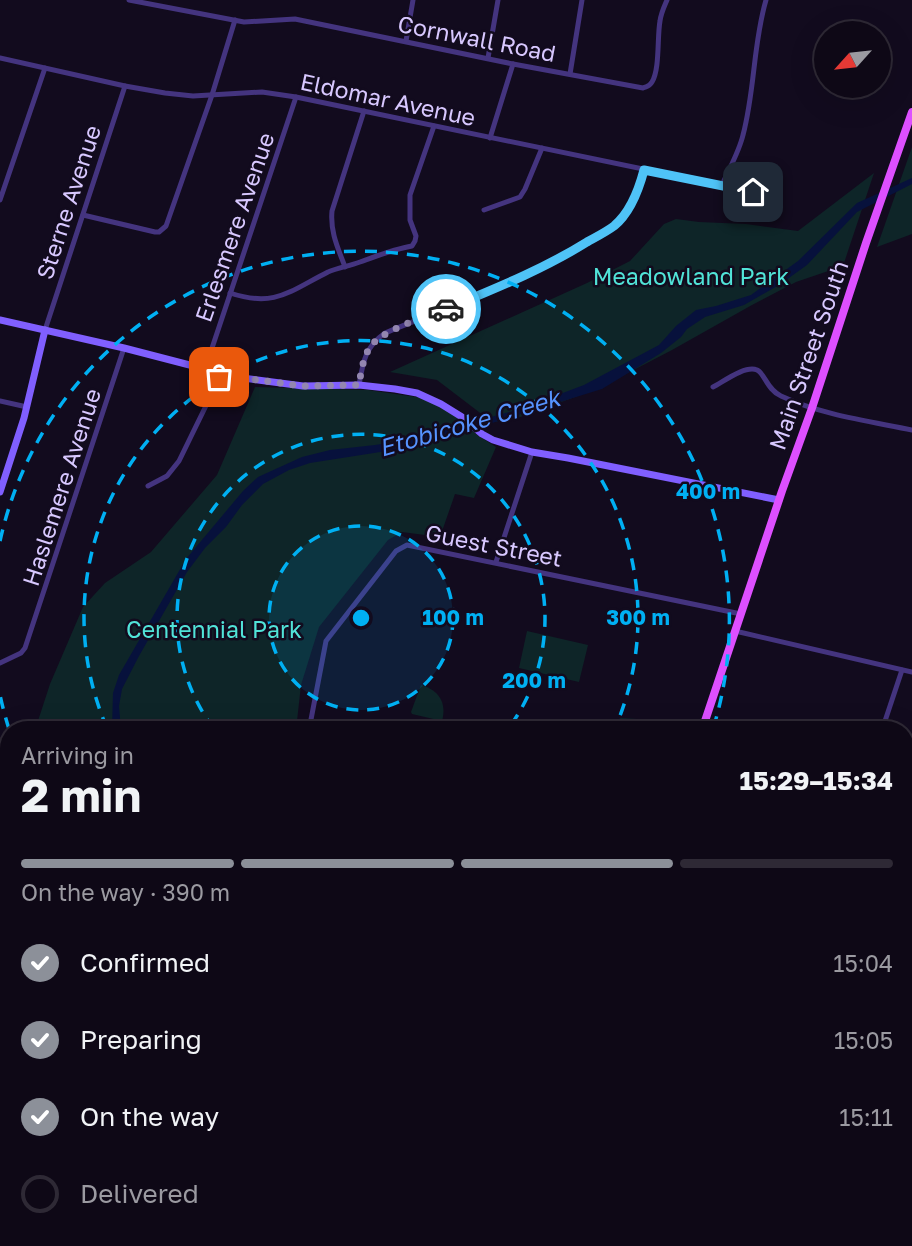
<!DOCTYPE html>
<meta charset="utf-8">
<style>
body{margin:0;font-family:"Golos Text",sans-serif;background:#1c1623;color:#f1f3f6;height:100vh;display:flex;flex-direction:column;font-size:26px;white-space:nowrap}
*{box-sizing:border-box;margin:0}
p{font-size:23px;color:#9b9aa1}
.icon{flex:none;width:38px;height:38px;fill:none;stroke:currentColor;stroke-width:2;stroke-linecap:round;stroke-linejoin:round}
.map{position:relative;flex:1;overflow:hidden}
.drawer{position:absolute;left:0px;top:721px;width:914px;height:525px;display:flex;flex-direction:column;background:#0e0816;border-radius:28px 28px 0 0;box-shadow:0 7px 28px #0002,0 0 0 2px #2e2935}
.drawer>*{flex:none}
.needle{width:46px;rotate:243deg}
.controls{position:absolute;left:814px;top:21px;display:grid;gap:14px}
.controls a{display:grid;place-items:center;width:77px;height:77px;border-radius:50%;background:#0e0816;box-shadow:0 7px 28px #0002,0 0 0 2px #2e2935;font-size:35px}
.pin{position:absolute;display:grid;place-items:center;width:60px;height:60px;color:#fff;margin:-30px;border-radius:14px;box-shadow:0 4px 10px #0006}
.courier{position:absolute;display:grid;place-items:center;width:70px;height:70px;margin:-35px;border:5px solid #4fc3f7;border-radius:50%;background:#fff;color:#222;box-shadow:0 2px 9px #0007}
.summary em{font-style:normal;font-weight:700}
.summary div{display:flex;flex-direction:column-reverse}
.summary{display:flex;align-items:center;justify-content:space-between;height:119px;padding:0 21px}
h1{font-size:46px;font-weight:700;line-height:52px}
.bar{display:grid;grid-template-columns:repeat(4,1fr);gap:10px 7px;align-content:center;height:84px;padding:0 21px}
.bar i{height:9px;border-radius:5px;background:#2e2935}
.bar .selected{background:#8c9099}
.bar p{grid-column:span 4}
ol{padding:0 21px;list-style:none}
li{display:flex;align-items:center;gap:21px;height:77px}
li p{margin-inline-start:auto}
li .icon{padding:7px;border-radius:50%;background:#8c9099;color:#fff;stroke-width:4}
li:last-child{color:#9b9aa1}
li i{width:38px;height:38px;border:4px solid #2e2935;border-radius:50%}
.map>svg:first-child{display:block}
.green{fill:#0e2528}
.water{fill:#07113c}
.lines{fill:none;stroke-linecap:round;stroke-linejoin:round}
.street{stroke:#44347f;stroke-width:5}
.secondary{stroke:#805fff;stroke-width:7}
.primary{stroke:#dd4fff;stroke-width:8}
.rail{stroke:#00b0f3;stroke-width:2;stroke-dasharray:10 9;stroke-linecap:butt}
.done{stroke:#9386b0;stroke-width:7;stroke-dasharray:0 12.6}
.route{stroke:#4fc3f7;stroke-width:9}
.ring{fill:none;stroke:#00b0f3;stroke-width:3.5;stroke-dasharray:12 9}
.labels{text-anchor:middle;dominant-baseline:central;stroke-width:5;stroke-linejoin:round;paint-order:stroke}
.street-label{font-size:23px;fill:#d8c8ff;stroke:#120b1e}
.park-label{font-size:23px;fill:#51e3d8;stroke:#120b1e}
.water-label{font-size:24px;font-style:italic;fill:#5693ff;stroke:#120b1e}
.centre{fill:#00b0f3;stroke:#120b1e;stroke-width:3.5}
.ring-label{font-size:21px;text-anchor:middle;font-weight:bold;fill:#00b0f3;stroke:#120b1e;stroke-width:5;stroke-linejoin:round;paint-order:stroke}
</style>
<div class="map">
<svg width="912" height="1246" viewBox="0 0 912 1246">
<rect width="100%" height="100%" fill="#120b1e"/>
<g class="green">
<path d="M 912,147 L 912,234 L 877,247 Z"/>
<path d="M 874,173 L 843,266 L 796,282 L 752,305 L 672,350 L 597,389 L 512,420 L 492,422 L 437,380 L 390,372 L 587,283 L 630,261 L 664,224 L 676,219 L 699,222 L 746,224 L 798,231 Z"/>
<path d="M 255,387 L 368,390 L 423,398 L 451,412 L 476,434 L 496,447 L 474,498 L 455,494 L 440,537 L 402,532 L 388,540 L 319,627 L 301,685 L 296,730 L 35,730 L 50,684 L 83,607 L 105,583 L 151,552 L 217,475 Z"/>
<path d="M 527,631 L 588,645 L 579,682 L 519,668 Z"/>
<path d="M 421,685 C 439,690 447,703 442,721 L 412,714 L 411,712 Z"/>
<path d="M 621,718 L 637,719 L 635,730 L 602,730 L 602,726 Z"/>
<path d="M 9,818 L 9,959 L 0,949 L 0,822 L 6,824 Z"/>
<path d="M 0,978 L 9,988 L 9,1033 L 0,1032 Z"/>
</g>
<path class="water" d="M 912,178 L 912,184 L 857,212 L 807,265 L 779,285 L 744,305 L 705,317 L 687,329 L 681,337 L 661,353 L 602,389 L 437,440 L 393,450 L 310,463 L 289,470 L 263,484 L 242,505 L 226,527 L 205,548 L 187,572 L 139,656 L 122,689 L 119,706 L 121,730 L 112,730 L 113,693 L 119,675 L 186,559 L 243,491 L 258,477 L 302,457 L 330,450 L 375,445 L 401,441 L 437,432 L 523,408 L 584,385 L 659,345 L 676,326 L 696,310 L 716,306 L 751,295 L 798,261 L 857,203 Z"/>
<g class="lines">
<g class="street">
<path d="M 129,0 L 244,22 L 295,19 L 513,64 L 643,88 C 648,86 649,87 652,82 C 660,69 657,37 660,21 C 661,13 664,7 667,0"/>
<path d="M 406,41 L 413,0"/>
<path d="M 0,58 L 125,86 L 165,93 L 193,96 L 262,92 L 296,97 L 768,195"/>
<path d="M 488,58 L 498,0"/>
<path d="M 570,74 L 582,0"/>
<path d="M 490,138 L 513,64"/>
<path d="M 722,185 C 729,169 739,152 743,135 C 755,90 753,44 766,0"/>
<path d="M 0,200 L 45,68"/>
<path d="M 484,210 L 520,197 L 525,189 L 542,148"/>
<path d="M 83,215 L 155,232 L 159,232 L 166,226 L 212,95 L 235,20"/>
<path d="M 345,267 C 338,248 330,232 332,211 L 364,111"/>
<path d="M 230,293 C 275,308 290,291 328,272 C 338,268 349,266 360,262 C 377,256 394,249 412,246 L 415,241 L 416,236 L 410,220 L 410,195 L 434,126"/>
<path d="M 45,330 L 125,86"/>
<path d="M 205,369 L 296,97"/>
<path d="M 359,385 C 363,362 365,347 385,333 C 451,306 521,283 582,245 C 592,239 604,233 614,226 C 631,212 639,189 644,170"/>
<path d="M 713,387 C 723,382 745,365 757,370 C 764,372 767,390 781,396 C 822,415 868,421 912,430"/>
<path d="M 0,401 L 27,407"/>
<path d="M 148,486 L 167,476 L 179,461 L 221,375"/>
<path d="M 496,562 L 532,452"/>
<path d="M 735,631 L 912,672"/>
<path d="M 0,663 L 21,653 L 25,648 L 124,348"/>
<path d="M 309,730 L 326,641 L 396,551 L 407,545 L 741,614"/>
<path d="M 882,730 L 902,670"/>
<path d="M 905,757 L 912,758"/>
<path d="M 905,935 L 912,937"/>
<path d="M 905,1164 L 912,1166"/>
<path d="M 882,1237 L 910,1244"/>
<path d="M 30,1246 L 32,1237"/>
<path d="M 168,1246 L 170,1237"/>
<path d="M 375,1246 L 377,1237"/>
<path d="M 641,1246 L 642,1237"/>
<path d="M 774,1246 L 776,1237"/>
</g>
<g class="secondary">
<path d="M 0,320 L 124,348 L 205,369 L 221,375 L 303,386 L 359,385 L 395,389 L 417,393 L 441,404 L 462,417 L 482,434 L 493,440 L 532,452 L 568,458 L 779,500"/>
<path d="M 0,492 L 24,418 L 45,330"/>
<path d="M 0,1158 L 9,1160"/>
<path d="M 395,1237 L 438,1246"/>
</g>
<g class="primary">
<path d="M 702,730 L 782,491 L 812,408 L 866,243 L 912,112"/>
<path d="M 529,1246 L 532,1237"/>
</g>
<g class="rail">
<path d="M 0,969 L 9,979"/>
<path d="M 246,1237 L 254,1246"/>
</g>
</g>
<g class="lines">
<path class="done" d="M 219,377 L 220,375 L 303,386 L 359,385 C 361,372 363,358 370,347 C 380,331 427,316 446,309"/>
<path class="route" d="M 446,309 C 494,289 542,270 587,242 C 596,237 606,232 614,226 C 631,212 639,189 644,170 L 753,192"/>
</g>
<circle cx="361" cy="618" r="92" fill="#00b0f3" fill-opacity=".12"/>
<g class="ring">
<circle cx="361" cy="618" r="92"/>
<path d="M214 729A184 184 0 1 1 508 729"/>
<path d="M107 728A277 277 0 1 1 615 728"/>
<path d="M9 729A369 369 0 0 1 0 695M0 541A369 369 0 1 1 713 729"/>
</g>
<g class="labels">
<g class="street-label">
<text transform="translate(477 38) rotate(11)">Cornwall Road</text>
<text transform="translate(388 99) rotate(12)">Eldomar Avenue</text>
<text transform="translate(68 202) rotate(-72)">Sterne Avenue</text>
<text transform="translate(234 227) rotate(-71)">Erlesmere Avenue</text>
<text transform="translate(808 355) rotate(-71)">Main Street South</text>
<text transform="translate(61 487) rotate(-72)">Haslemere Avenue</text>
<text transform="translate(494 545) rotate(11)">Guest Street</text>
</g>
<g class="park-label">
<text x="691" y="276">Meadowland Park</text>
<text x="214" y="629">Centennial Park</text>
</g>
<g class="water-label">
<text transform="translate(469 422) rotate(-16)">Etobicoke Creek</text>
</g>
</g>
<circle cx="361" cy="618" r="10" class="centre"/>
<g class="ring-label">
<text x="708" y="499">400 m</text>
<text x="453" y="625">100 m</text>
<text x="638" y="625">300 m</text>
<text x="534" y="688">200 m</text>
</g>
</svg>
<div class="controls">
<a><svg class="needle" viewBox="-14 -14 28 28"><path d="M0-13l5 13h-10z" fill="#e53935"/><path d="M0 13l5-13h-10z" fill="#9b9aa1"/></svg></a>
</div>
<div class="pin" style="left:219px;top:377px;background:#ea580c"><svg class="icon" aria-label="bag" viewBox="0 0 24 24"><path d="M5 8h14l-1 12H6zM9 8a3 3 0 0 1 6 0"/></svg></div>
<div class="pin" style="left:753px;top:192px;background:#1f2937"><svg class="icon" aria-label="home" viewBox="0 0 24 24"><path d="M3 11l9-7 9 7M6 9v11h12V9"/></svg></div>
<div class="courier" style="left:446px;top:309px"><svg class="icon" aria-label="car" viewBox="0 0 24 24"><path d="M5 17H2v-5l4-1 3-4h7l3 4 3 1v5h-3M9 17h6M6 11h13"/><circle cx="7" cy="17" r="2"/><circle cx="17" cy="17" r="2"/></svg></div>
<section class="drawer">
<div class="summary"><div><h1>2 min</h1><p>Arriving in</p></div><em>15:29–15:34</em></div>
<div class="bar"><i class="selected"></i><i class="selected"></i><i class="selected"></i><i></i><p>On the way · 390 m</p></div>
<ol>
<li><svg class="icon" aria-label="check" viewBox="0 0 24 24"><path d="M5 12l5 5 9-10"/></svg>Confirmed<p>15:04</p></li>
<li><svg class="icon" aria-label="check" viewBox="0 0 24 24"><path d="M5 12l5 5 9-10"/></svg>Preparing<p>15:05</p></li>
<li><svg class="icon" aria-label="check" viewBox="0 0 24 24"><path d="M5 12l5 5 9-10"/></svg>On the way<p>15:11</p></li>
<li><i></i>Delivered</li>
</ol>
</section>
</div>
